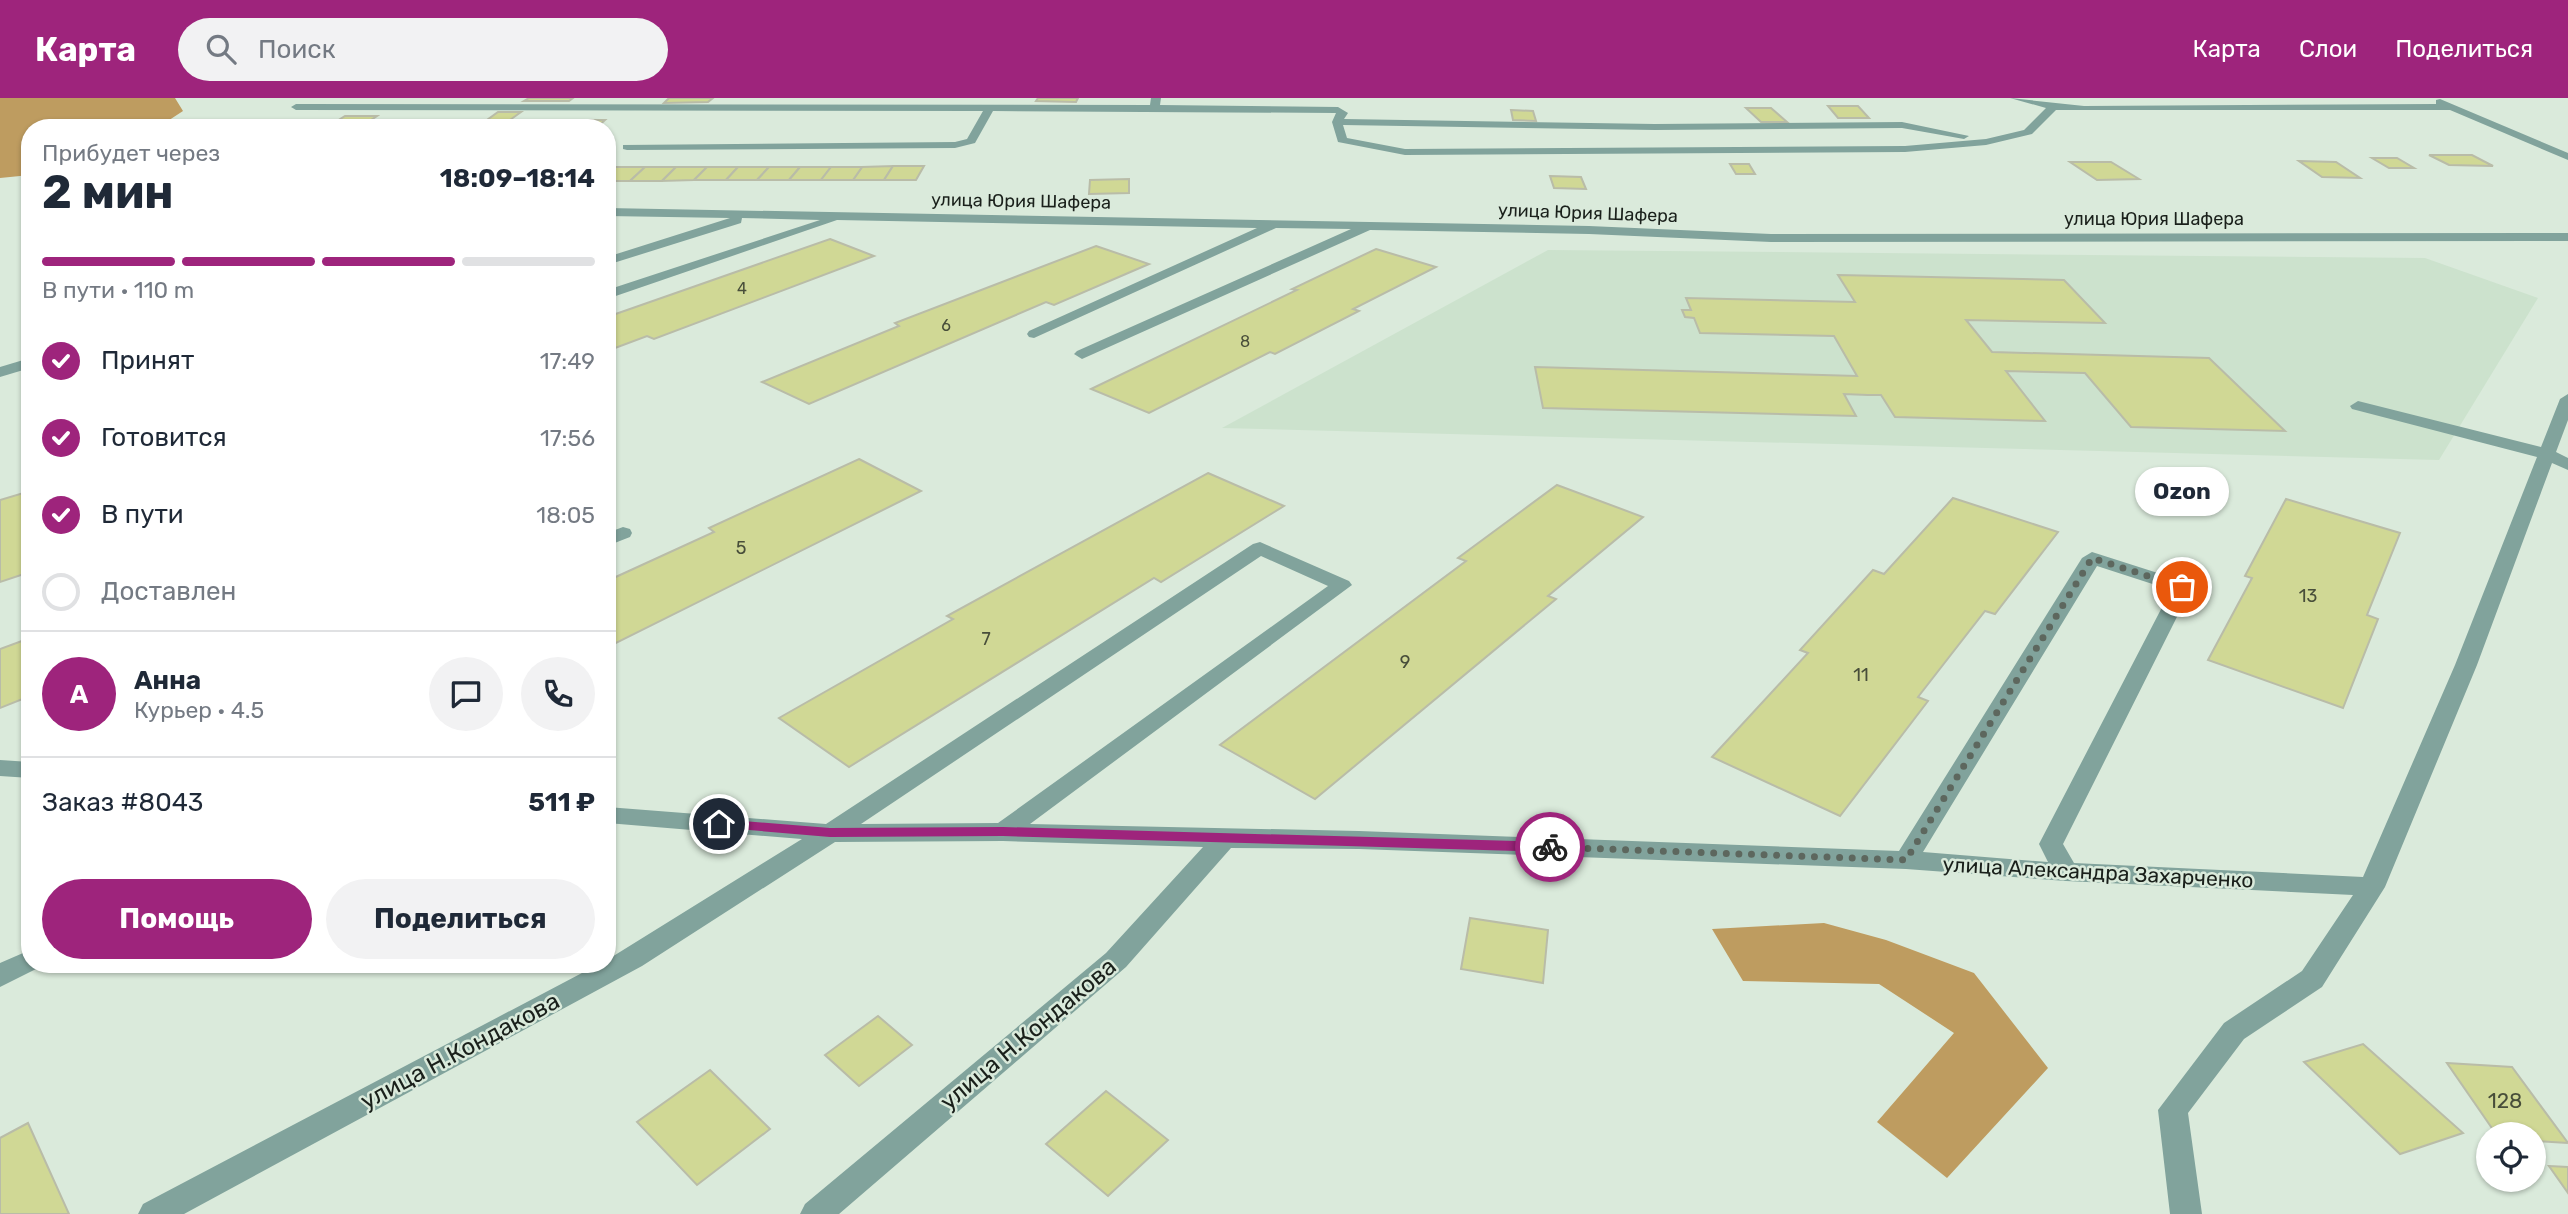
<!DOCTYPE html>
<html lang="ru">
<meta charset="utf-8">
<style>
body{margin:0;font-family:Rubik,sans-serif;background:#f2f2f3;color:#1f2937;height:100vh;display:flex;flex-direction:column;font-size:26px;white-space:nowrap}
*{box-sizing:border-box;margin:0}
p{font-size:23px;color:#747a83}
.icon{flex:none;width:38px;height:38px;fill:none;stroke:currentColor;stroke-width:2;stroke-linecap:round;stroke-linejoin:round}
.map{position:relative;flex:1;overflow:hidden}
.panel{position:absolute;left:21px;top:21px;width:595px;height:854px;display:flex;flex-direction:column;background:#fff;border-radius:28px;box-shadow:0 2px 5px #0004}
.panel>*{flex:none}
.tools{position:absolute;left:2476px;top:1024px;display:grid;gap:14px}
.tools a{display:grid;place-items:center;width:70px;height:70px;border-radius:50%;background:#fff;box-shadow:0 2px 5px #0004;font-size:35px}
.pin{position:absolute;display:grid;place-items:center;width:60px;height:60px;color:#fff;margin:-30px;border:4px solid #fff;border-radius:50%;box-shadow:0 2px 7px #0007}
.courier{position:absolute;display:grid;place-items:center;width:70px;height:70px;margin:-35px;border:5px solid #9e247c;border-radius:50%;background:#fff;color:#222;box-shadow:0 2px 9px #0007}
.bubble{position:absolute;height:49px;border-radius:24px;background:#fff;box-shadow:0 2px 5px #0004;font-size:23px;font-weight:700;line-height:49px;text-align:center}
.summary em{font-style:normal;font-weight:700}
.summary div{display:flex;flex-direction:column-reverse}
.summary{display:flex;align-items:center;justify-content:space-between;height:119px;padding:0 21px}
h1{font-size:46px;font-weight:700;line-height:52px}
.bar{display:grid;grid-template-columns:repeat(4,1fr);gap:10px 7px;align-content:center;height:84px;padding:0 21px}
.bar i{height:9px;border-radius:5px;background:#e0e1e3}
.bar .selected{background:#9e247c}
.bar p{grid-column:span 4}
.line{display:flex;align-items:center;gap:18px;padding:0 21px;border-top:2px solid #e0e1e3}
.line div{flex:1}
.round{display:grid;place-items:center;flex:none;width:74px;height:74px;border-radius:37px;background:#f2f2f3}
ol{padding:0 21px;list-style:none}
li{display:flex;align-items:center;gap:21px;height:77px}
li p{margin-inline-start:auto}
li .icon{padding:7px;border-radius:50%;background:#9e247c;color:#fff;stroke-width:4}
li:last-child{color:#747a83}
li i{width:38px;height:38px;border:4px solid #e0e1e3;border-radius:50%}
.button{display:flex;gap:14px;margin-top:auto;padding:14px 21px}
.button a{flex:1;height:80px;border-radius:42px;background:#9e247c;color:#fff;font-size:28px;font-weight:700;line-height:80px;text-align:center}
.button a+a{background:#f2f2f3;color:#1f2937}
header{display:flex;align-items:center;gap:42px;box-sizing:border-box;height:98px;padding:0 35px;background:#9e247c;color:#fff}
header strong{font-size:33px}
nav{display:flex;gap:38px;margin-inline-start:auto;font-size:24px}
.search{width:490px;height:63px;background:#f2f2f3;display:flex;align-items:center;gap:18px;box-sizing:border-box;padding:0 24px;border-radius:38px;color:#747a83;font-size:26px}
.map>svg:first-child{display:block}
.built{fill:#cce2cd}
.forest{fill:#be9c60}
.building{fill:#d0d895;stroke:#b9bca8;stroke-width:2}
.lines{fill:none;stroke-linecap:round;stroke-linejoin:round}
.minor{fill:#81a39c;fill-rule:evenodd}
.route{fill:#9e247c}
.done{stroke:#5d675e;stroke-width:7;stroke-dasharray:0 12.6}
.labels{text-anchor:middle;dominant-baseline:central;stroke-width:5;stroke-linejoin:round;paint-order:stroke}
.far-number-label{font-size:16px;fill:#484e3a}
.far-street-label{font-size:18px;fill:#1a201b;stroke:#daeadb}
.number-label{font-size:18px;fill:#484e3a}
.street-label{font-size:21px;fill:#1a201b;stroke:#daeadb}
.near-number-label{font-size:21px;fill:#484e3a}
.near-street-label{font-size:24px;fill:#1a201b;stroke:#daeadb}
</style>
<header>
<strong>Карта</strong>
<div class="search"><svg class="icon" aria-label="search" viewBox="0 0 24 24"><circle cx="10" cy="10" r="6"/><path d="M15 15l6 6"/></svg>Поиск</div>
<nav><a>Карта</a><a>Слои</a><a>Поделиться</a></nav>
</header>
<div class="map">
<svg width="2568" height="1116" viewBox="0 0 2568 1116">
<rect width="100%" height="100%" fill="#daeadb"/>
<path class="built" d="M 1548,152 L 2425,160 L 2538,200 L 2439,362 L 1222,330 Z"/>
<g class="forest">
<path d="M 0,0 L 175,0 L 183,13 L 157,30 L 30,30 L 30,77 L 0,80 Z"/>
<path d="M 1824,825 L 1886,842 L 1974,875 L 2048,970 L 1947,1080 L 1877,1024 L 1954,935 L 1879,886 L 1743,883 L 1712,831 Z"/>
</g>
<g class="building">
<path d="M 529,0 L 573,0 L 569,3 L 524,3 Z"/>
<path d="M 669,0 L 713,0 L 708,4 L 664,5 Z"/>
<path d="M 1038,0 L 1078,0 L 1076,4 L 1036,3 Z"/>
<path d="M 1828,8 L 1858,8 L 1869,20 L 1838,20 Z"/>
<path d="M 1746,10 L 1771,10 L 1787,24 L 1761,24 Z"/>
<path d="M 1511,12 L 1533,13 L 1536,23 L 1513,22 Z"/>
<path d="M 498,14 L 521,14 L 503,27 L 480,27 Z"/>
<path d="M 345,18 L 377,18 L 359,30 L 326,30 Z"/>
<path d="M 581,22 L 605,22 L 596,30 L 572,30 Z"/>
<path d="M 2429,57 L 2472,57 L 2493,68 L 2449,67 Z"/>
<path d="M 2372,60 L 2397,60 L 2414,70 L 2389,70 Z"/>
<path d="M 2299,63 L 2336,64 L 2360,80 L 2322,79 Z"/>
<path d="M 2070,64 L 2111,64 L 2139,81 L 2097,82 Z"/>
<path d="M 1730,66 L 1749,66 L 1755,76 L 1736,76 Z"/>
<path d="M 893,68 L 884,82 L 853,82 L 862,69 Z"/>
<path d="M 893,68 L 924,68 L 916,82 L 884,82 Z"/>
<path d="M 613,69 L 645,69 L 630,83 L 607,83 L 607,75 Z"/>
<path d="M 645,69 L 676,69 L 662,83 L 630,83 Z"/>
<path d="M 676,69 L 707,69 L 694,82 L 662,83 Z"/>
<path d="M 707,69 L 738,69 L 726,82 L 694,82 Z"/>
<path d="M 738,69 L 769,69 L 757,82 L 726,82 Z"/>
<path d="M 769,69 L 800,69 L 789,82 L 757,82 Z"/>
<path d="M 800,69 L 831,69 L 821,82 L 789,82 Z"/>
<path d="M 831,69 L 862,69 L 853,82 L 821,82 Z"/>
<path d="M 1550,78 L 1581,79 L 1586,91 L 1554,90 Z"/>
<path d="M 1129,81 L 1129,95 L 1089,96 L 1090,82 Z"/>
<path d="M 830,141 L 874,158 L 654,241 L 647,238 L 607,253 L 607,219 Z"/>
<path d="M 1096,148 L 1149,166 L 1054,207 L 1046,204 L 809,306 L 762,284 L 899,228 L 895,225 Z"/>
<path d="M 1376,151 L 1436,169 L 1353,211 L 1359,213 L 1275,256 L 1270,254 L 1149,315 L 1091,291 L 1297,192 L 1292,191 Z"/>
<path d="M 1838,177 L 2064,182 L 2105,225 L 1966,222 L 1992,254 L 2209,260 L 2285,333 L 2131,329 L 2085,275 L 2006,273 L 2045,323 L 1895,319 L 1881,297 L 1868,297 L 1844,296 L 1856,318 L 1543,310 L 1535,269 L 1857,278 L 1834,238 L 1700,235 L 1694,220 L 1685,219 L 1682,212 L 1691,212 L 1686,200 L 1855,204 Z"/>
<path d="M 859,361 L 921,393 L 610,548 L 607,547 L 607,483 L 714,434 L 709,430 Z"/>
<path d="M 1208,375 L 1284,408 L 1161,484 L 1154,480 L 849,669 L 779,620 L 953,521 L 947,518 Z"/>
<path d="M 1557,387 L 1643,419 L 1548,498 L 1556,501 L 1315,701 L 1220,647 L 1466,463 L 1458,460 Z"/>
<path d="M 30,393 L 30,474 L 0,484 L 0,402 Z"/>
<path d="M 1953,400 L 2058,434 L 1995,516 L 1985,513 L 1918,599 L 1928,603 L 1840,718 L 1712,659 L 1808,555 L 1800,552 L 1873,472 L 1884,476 Z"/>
<path d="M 2286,401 L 2400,435 L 2367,517 L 2378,521 L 2343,610 L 2208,562 L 2252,480 L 2245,478 Z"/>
<path d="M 30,540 L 30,598 L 0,610 L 0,551 Z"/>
<path d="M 1470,820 L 1548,832 L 1543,885 L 1461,871 Z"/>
<path d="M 878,918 L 912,947 L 859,988 L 825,957 Z"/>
<path d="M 2363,946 L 2463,1035 L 2400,1056 L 2304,964 Z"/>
<path d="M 2447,965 L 2512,969 L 2568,1045 L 2534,1043 L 2534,1036 L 2496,1036 Z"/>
<path d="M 710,972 L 770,1031 L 697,1087 L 637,1024 Z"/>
<path d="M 1106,993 L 1168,1042 L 1108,1098 L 1046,1046 Z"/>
<path d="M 28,1025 L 69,1116 L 0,1116 L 0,1040 Z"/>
<path d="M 2549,1068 L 2568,1069 L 2568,1095 Z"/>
</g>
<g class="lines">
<g class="minor">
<path d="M 1151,0 L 1161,0 L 1160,7 L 1338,9 L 1348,15 L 1344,21 L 1655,26 L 1902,24 L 1969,38 L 1964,41 L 1902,30 L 1655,32 L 1343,27 L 1347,40 L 1405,51 L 1905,48 L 1986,41 L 2024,32 L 2046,10 L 2010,0 L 2084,8 L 2436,6 L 2436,2 L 2440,1 L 2568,55 L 2568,62 L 2450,12 L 2056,12 L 2032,36 L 1986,47 L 1905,54 L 1405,57 L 1338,44 L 1332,24 L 1336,15 L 993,13 L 975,45 L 955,50 L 627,52 L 623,51 L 623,47 L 955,44 L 967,41 L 983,13 L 296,12 L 291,9 L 296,6 L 1150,7 Z"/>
<path d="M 607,110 L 1589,128 L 1771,136 L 2568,135 L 2568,143 L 1771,144 L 1589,136 L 1370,132 L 1082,261 L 1074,256 L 1077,253 L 1351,131 L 1276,130 L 1034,240 L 1029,239 L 1027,236 L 1029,233 L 1257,130 L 837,122 L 607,201 L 607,192 L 820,122 L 742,120 L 741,125 L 607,167 L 607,159 L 730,120 L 607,118 Z"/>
<path d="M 30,260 L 30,270 L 0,279 L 0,269 Z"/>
<path d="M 2568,296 L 2568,322 L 2556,354 L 2568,360 L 2568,372 L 2552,365 L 2477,567 L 2385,789 L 2322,889 L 2244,941 L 2188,1015 L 2202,1116 L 2170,1116 L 2158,1012 L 2224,925 L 2302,873 L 2353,797 L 2066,783 L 1906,771 L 1359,751 L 1231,750 L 1126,869 L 839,1116 L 800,1116 L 805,1106 L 1106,855 L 1203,749 L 1003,743 L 835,744 L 642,868 L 184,1116 L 138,1116 L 143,1106 L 599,866 L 607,866 L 607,862 L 802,741 L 607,725 L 607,709 L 826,726 L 1253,446 L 1260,444 L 1349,483 L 1352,487 L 1030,726 L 1359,733 L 1899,753 L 2082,460 L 2092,454 L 2189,485 L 2192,489 L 2063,746 L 2074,765 L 2363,779 L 2455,567 L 2537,359 L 2352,311 L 2350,308 L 2358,303 L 2541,349 L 2560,301 ZM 1261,458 L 1328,488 L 998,725 L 861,726 ZM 2097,468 L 2171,492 L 2039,746 L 2048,764 L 1923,754 Z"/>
<path d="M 623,429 L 630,431 L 632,435 L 630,439 L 607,448 L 607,435 Z"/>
<path d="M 0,662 L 30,664 L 30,680 L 0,678 Z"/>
<path d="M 30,852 L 30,866 L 41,866 L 40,869 L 0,889 L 0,865 Z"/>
</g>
</g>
<path class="route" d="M 719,721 L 830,730 L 1003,729 L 1550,744 L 1557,749 L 1550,754 L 1003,738 L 830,739 L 714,729 L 714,722 Z"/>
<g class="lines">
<path class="done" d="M 1550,749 L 1906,762 L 2092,460 L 2182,489"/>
</g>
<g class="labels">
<g class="far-number-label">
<text x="742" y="190">4</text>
<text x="946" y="227">6</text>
<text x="1245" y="243">8</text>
</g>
<g class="far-street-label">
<text transform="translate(1021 103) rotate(1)">улица Юрия Шафера</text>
<text transform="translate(1588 115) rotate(2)">улица Юрия Шафера</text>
<text x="2154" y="121">улица Юрия Шафера</text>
</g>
<g class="number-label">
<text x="741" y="450">5</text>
<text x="2308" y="498">13</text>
<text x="986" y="541">7</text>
<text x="1405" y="564">9</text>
<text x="1861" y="577">11</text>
</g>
<g class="street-label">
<text transform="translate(2098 774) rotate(3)">улица Александра Захарченко</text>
</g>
<g class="near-number-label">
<text x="2505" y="1002">128</text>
</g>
<g class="near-street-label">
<text transform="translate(1028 936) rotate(-40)">улица Н.Кондакова</text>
<text transform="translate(460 953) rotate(-28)">улица Н.Кондакова</text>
</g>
</g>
</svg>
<div class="tools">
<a><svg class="icon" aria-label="locate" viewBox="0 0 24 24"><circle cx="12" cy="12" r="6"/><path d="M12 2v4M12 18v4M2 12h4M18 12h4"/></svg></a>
</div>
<div class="pin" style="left:2182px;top:489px;background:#ea580c"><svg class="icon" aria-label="bag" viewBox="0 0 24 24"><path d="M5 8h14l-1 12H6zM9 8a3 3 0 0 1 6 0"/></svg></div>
<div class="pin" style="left:719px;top:726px;background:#1f2937"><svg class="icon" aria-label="home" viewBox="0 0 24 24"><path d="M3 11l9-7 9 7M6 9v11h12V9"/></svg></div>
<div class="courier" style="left:1550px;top:749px"><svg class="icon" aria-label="bike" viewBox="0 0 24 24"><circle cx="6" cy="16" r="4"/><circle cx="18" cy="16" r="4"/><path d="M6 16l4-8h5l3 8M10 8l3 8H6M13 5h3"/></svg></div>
<div class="bubble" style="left:2135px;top:369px;width:94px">Ozon</div>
<section class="panel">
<div class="summary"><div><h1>2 мин</h1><p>Прибудет через</p></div><em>18:09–18:14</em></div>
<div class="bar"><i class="selected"></i><i class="selected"></i><i class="selected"></i><i></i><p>В пути · 110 m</p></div>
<ol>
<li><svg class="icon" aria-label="check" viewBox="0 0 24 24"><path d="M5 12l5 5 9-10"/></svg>Принят<p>17:49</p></li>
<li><svg class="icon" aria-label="check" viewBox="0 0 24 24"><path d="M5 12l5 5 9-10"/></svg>Готовится<p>17:56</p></li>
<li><svg class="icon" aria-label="check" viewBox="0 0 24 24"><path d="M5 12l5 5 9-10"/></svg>В пути<p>18:05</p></li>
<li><i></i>Доставлен</li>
</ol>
<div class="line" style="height:126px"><b class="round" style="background:#9e247c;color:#fff">А</b><div><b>Анна</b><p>Курьер · 4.5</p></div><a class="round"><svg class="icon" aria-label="chat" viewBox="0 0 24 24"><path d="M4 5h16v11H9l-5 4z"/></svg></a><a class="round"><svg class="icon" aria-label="phone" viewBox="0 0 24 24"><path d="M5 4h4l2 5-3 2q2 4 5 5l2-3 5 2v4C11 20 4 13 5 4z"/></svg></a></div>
<div class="line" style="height:91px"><div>Заказ #8043</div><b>511 ₽</b></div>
<div class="button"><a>Помощь</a><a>Поделиться</a></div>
</section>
</div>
